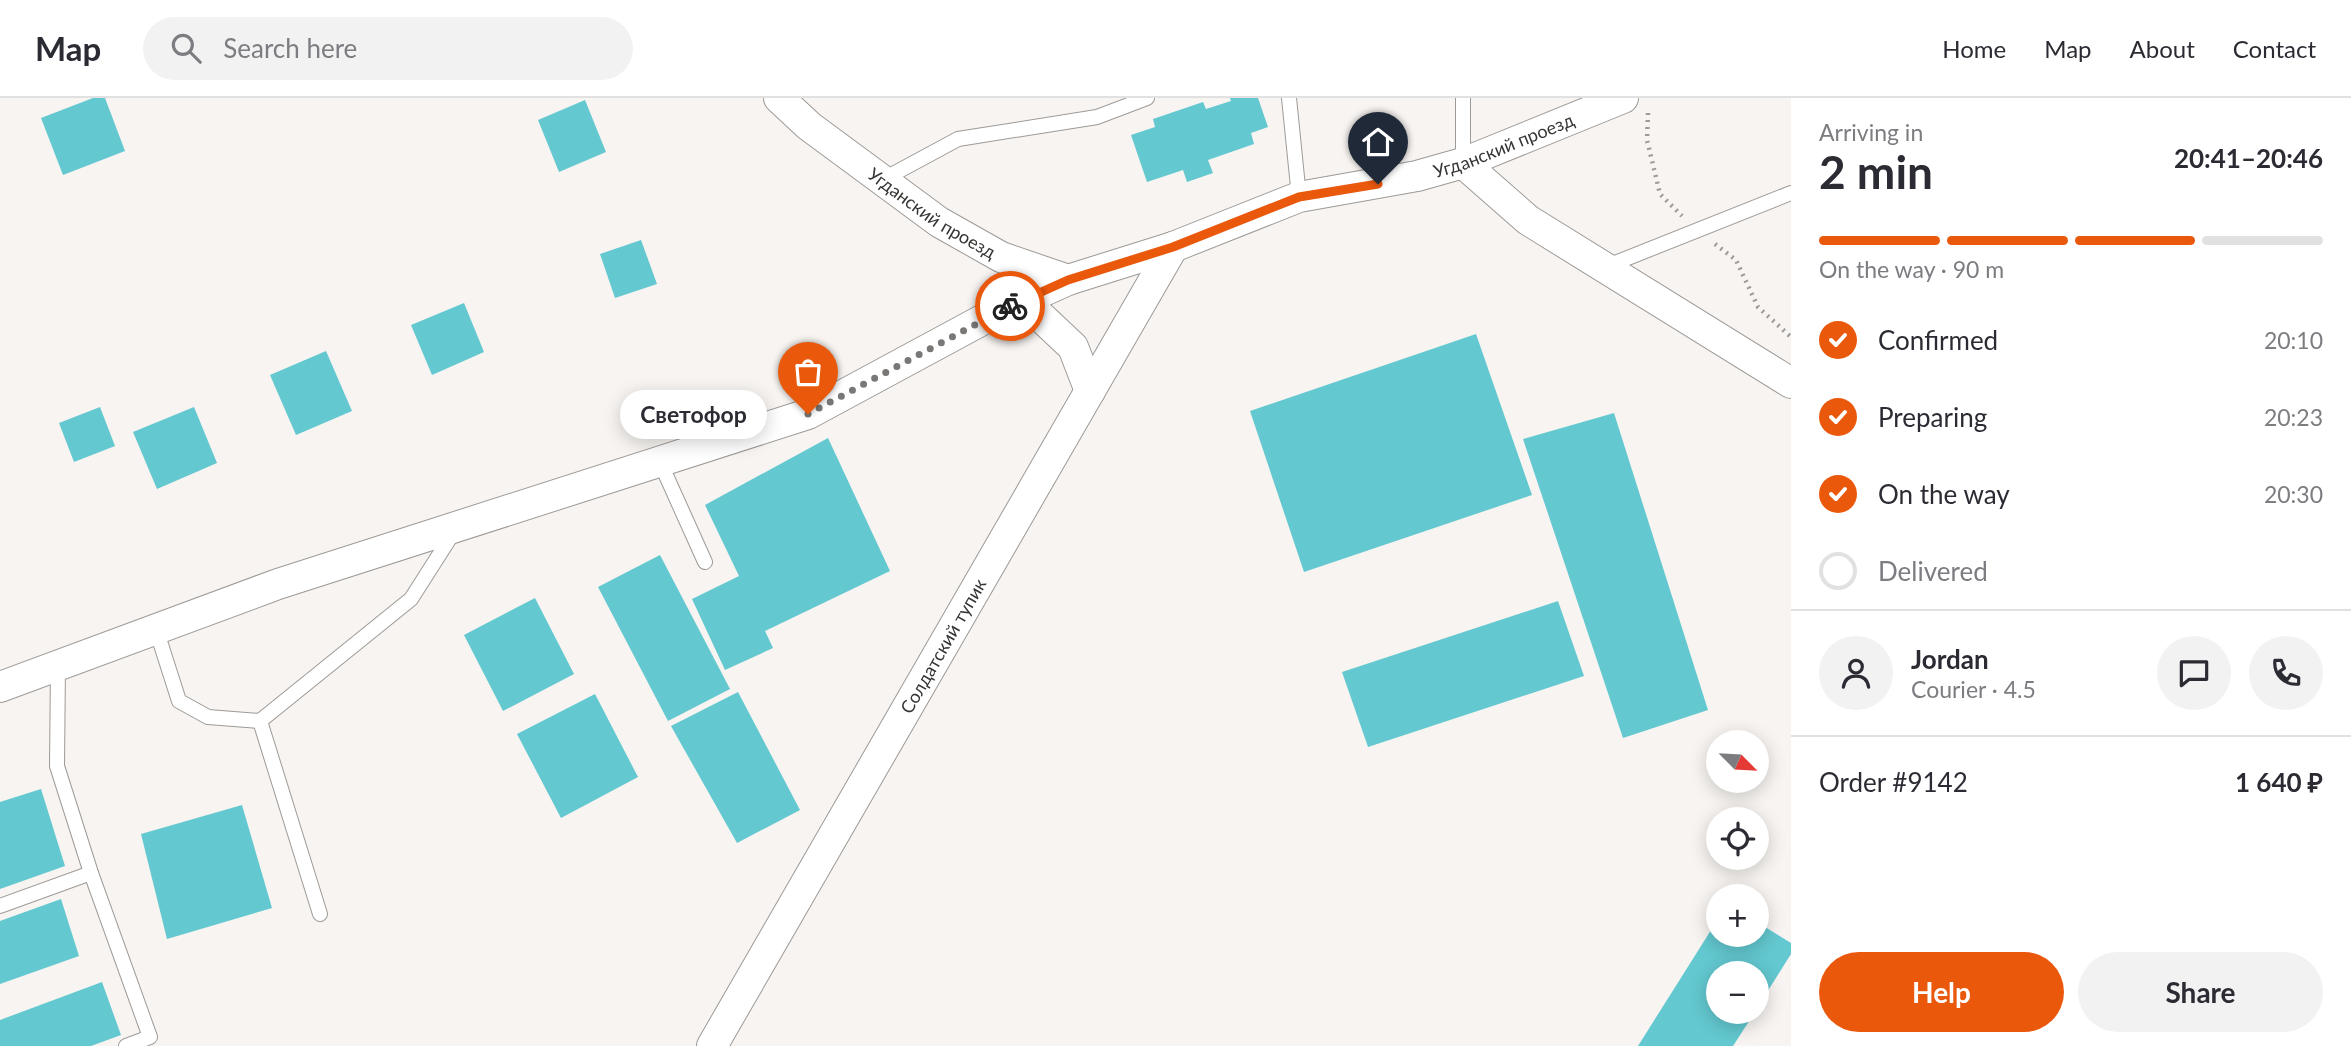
<!DOCTYPE html>
<meta charset="utf-8">
<style>
body{margin:0;font-family:Lato,sans-serif;background:#f2f2f3;color:#2b2b33;height:100vh;display:flex;flex-direction:column;font-size:26px;white-space:nowrap}
*{box-sizing:border-box;margin:0}
p{font-size:23px;color:#7c7c81}
.icon{flex:none;width:38px;height:38px;fill:none;stroke:currentColor;stroke-width:2;stroke-linecap:round;stroke-linejoin:round}
.map{position:relative;flex:1;overflow:hidden}
.drawer{display:flex;flex-direction:column;background:#fff;width:560px}
.drawer>*{flex:none}
.needle{width:46px;rotate:114deg}
.buttons{position:absolute;left:1706px;top:632px;display:grid;gap:14px}
.buttons a{display:grid;place-items:center;width:63px;height:63px;border-radius:50%;background:#fff;box-shadow:0 4px 18px #0003;font-size:35px}
.pin{position:absolute;display:grid;place-items:center;width:60px;height:60px;color:#fff;margin:-72px -30px;border-radius:50% 50% 50% 0;rotate:-45deg;box-shadow:0 0 7px #0007}
.pin .icon{rotate:45deg}
.courier{position:absolute;display:grid;place-items:center;width:70px;height:70px;margin:-35px;border:5px solid #ea580c;border-radius:50%;background:#fff;color:#222;box-shadow:0 2px 9px #0007}
.bubble{position:absolute;height:49px;border-radius:24px;background:#fff;box-shadow:0 4px 18px #0003;font-size:23px;font-weight:700;line-height:49px;text-align:center}
.summary em{font-style:normal;font-weight:700}
.summary div{display:flex;flex-direction:column-reverse}
.summary{display:flex;align-items:center;justify-content:space-between;height:119px;padding:0 28px}
h1{font-size:46px;font-weight:700;line-height:52px}
.bar{display:grid;grid-template-columns:repeat(4,1fr);gap:10px 7px;align-content:center;height:84px;padding:0 28px}
.bar i{height:9px;border-radius:5px;background:#e1e1e2}
.bar .current{background:#ea580c}
.bar p{grid-column:span 4}
.line{display:flex;align-items:center;gap:18px;padding:0 28px;border-top:2px solid #e1e1e2}
.line div{flex:1}
.round{display:grid;place-items:center;flex:none;width:74px;height:74px;border-radius:37px;background:#f2f2f3}
ol{padding:0 28px;list-style:none}
li{display:flex;align-items:center;gap:21px;height:77px}
li p{margin-inline-start:auto}
li .icon{padding:7px;border-radius:50%;background:#ea580c;color:#fff;stroke-width:4}
li:last-child{color:#7c7c81}
li i{width:38px;height:38px;border:4px solid #e1e1e2;border-radius:50%}
.cta{display:flex;gap:14px;margin-top:auto;padding:14px 28px}
.cta a{flex:1;height:80px;border-radius:42px;background:#ea580c;color:#fff;font-size:28px;font-weight:700;line-height:80px;text-align:center}
.cta a+a{background:#f2f2f3;color:#2b2b33}
header{display:flex;align-items:center;gap:42px;box-sizing:border-box;height:98px;padding:0 35px;background:#fff;border-bottom:2px solid #e1e1e2}
header strong{font-size:33px}
nav{display:flex;gap:38px;margin-inline-start:auto;font-size:24px}
.search{width:490px;height:63px;background:#f2f2f3;display:flex;align-items:center;gap:18px;box-sizing:border-box;padding:0 24px;border-radius:38px;color:#7c7c81;font-size:26px}
main{display:flex;flex:1;min-height:0}
.map>svg:first-child{display:block}
.building{fill:#63c8d0}
.lines{fill:none;stroke-linecap:round;stroke-linejoin:round}
.lane-casing{stroke:#9d9a97;stroke-width:16}
.street-casing{stroke:#9d9a97;stroke-width:32}
.path{stroke:#9d9b99;stroke-width:4.5;stroke-dasharray:2 5;stroke-linecap:butt}
.lane{stroke:#fff;stroke-width:14}
.street{stroke:#fff;stroke-width:30}
.done{stroke:#7a7876;stroke-width:7;stroke-dasharray:0 12.6}
.route{stroke:#ea580c;stroke-width:9}
.labels{text-anchor:middle;dominant-baseline:central;stroke-width:5;stroke-linejoin:round;paint-order:stroke}
.street-label{font-size:18px;fill:#363533;stroke:#fff}
</style>
<header>
<strong>Map</strong>
<div class="search"><svg class="icon" aria-label="search" viewBox="0 0 24 24"><circle cx="10" cy="10" r="6"/><path d="M15 15l6 6"/></svg>Search here</div>
<nav><a>Home</a><a>Map</a><a>About</a><a>Contact</a></nav>
</header>
<main>
<div class="map">
<svg width="1791" height="948" viewBox="0 0 1791 948">
<rect width="100%" height="100%" fill="#f7f4f1"/>
<g class="building">
<path d="M 93,0 L 105,0 L 125,53 L 63,77 L 41,20 Z"/>
<path d="M 1230,0 L 1258,0 L 1268,29 L 1251,35 L 1254,46 L 1208,62 L 1213,75 L 1187,84 L 1183,72 L 1147,84 L 1131,37 L 1155,29 L 1153,21 L 1203,4 L 1206,11 L 1231,3 Z"/>
<path d="M 585,2 L 606,54 L 559,74 L 538,22 Z"/>
<path d="M 641,142 L 657,186 L 615,200 L 600,156 Z"/>
<path d="M 464,205 L 484,254 L 432,277 L 411,227 Z"/>
<path d="M 1476,236 L 1532,397 L 1304,474 L 1250,313 Z"/>
<path d="M 326,253 L 352,313 L 296,337 L 270,277 Z"/>
<path d="M 100,309 L 115,348 L 74,364 L 59,325 Z"/>
<path d="M 194,309 L 217,365 L 157,391 L 133,334 Z"/>
<path d="M 1614,315 L 1708,612 L 1623,640 L 1523,341 Z"/>
<path d="M 828,340 L 890,473 L 765,533 L 773,550 L 725,572 L 692,501 L 739,478 L 705,407 Z"/>
<path d="M 660,457 L 730,591 L 668,623 L 598,489 Z"/>
<path d="M 535,500 L 574,576 L 503,613 L 464,537 Z"/>
<path d="M 1558,503 L 1584,578 L 1368,649 L 1342,574 Z"/>
<path d="M 738,594 L 800,712 L 737,745 L 671,628 Z"/>
<path d="M 595,596 L 638,679 L 561,720 L 517,636 Z"/>
<path d="M 41,691 L 65,768 L 0,791 L 0,704 Z"/>
<path d="M 242,707 L 272,810 L 167,841 L 141,736 Z"/>
<path d="M 61,801 L 79,858 L 0,886 L 0,823 Z"/>
<path d="M 1718,821 L 1718,836 L 1757,836 L 1757,824 L 1791,845 L 1791,856 L 1757,910 L 1757,875 L 1718,875 L 1718,914 L 1755,914 L 1733,948 L 1638,948 Z"/>
<path d="M 102,884 L 121,937 L 91,948 L 0,948 L 0,922 Z"/>
</g>
<g class="lines">
<defs>
<g id="lane">
<path d="M 1289,0 L 1299,99"/>
<path d="M 1463,65 L 1463,0"/>
<path d="M 882,82 L 958,41 L 1097,19 L 1147,0"/>
<path d="M 1605,169 L 1791,95"/>
<path d="M 660,364 L 705,464"/>
<path d="M 156,531 L 179,603 L 208,619 L 260,623 L 411,501 L 455,432"/>
<path d="M 260,623 L 320,816"/>
<path d="M 91,775 L 150,939 L 126,948"/>
<path d="M 0,808 L 91,775 L 57,668 L 58,568"/>
</g>
<g id="street">
<path id="s1" d="M 779,0 L 809,28 L 939,124 L 1001,159 L 1068,182 L 1173,149 L 1299,99 L 1417,78 L 1463,65 L 1623,0"/>
<path d="M 1463,65 L 1528,122 L 1791,285"/>
<path d="M 1023,202 L 1073,249 L 1090,293"/>
<path d="M 0,589 L 278,486 L 808,316 L 997,214 L 1068,182"/>
<path id="s2" d="M 712,948 L 1173,149"/>
</g>
</defs>
<use href="#lane" class="lane-casing"/>
<use href="#street" class="street-casing"/>
<g class="path">
<path d="M 1648,15 L 1647,42 L 1660,96 L 1682,118"/>
<path d="M 1715,146 L 1736,162 L 1758,209 L 1791,239"/>
</g>
<use href="#lane" class="lane"/>
<use href="#street" class="street"/>
</g>
<g class="lines">
<path class="done" d="M 808,316 L 1010,208"/>
<path class="route" d="M 1010,208 L 1068,182 L 1173,149 L 1299,99 L 1378,86"/>
</g>
<g class="labels">
<g class="street-label">
<text stroke="none"><textPath href="#s1" startOffset="802">Угданский проезд</textPath></text>
<text stroke="none"><textPath href="#s1" startOffset="192">Угданский проезд</textPath></text>
<text stroke="none"><textPath href="#s2" startOffset="462">Солдатский тупик</textPath></text>
</g>
</g>
</svg>
<div class="buttons">
<a><svg class="needle" viewBox="-14 -14 28 28"><path d="M0-13l5 13h-10z" fill="#e53935"/><path d="M0 13l5-13h-10z" fill="#7c7c81"/></svg></a>
<a><svg class="icon" aria-label="locate" viewBox="0 0 24 24"><circle cx="12" cy="12" r="6"/><path d="M12 2v4M12 18v4M2 12h4M18 12h4"/></svg></a>
<a>+</a>
<a>−</a>
</div>
<div class="pin" style="left:808px;top:316px;background:#ea580c"><svg class="icon" aria-label="bag" viewBox="0 0 24 24"><path d="M5 8h14l-1 12H6zM9 8a3 3 0 0 1 6 0"/></svg></div>
<div class="pin" style="left:1378px;top:86px;background:#1f2937"><svg class="icon" aria-label="home" viewBox="0 0 24 24"><path d="M3 11l9-7 9 7M6 9v11h12V9"/></svg></div>
<div class="courier" style="left:1010px;top:208px"><svg class="icon" aria-label="bike" viewBox="0 0 24 24"><circle cx="6" cy="16" r="4"/><circle cx="18" cy="16" r="4"/><path d="M6 16l4-8h5l3 8M10 8l3 8H6M13 5h3"/></svg></div>
<div class="bubble" style="left:620px;top:292px;width:147px">Светофор</div>
</div>
<section class="drawer">
<div class="summary"><div><h1>2 min</h1><p>Arriving in</p></div><em>20:41–20:46</em></div>
<div class="bar"><i class="current"></i><i class="current"></i><i class="current"></i><i></i><p>On the way · 90 m</p></div>
<ol>
<li><svg class="icon" aria-label="check" viewBox="0 0 24 24"><path d="M5 12l5 5 9-10"/></svg>Confirmed<p>20:10</p></li>
<li><svg class="icon" aria-label="check" viewBox="0 0 24 24"><path d="M5 12l5 5 9-10"/></svg>Preparing<p>20:23</p></li>
<li><svg class="icon" aria-label="check" viewBox="0 0 24 24"><path d="M5 12l5 5 9-10"/></svg>On the way<p>20:30</p></li>
<li><i></i>Delivered</li>
</ol>
<div class="line" style="height:126px"><a class="round"><svg class="icon" aria-label="person" viewBox="0 0 24 24"><circle cx="12" cy="8" r="4"/><path d="M4 21q1-7 8-7t8 7"/></svg></a><div><b>Jordan</b><p>Courier · 4.5</p></div><a class="round"><svg class="icon" aria-label="chat" viewBox="0 0 24 24"><path d="M4 5h16v11H9l-5 4z"/></svg></a><a class="round"><svg class="icon" aria-label="phone" viewBox="0 0 24 24"><path d="M5 4h4l2 5-3 2q2 4 5 5l2-3 5 2v4C11 20 4 13 5 4z"/></svg></a></div>
<div class="line" style="height:91px"><div>Order #9142</div><b>1 640 ₽</b></div>
<div class="cta"><a>Help</a><a>Share</a></div>
</section>
</main>
